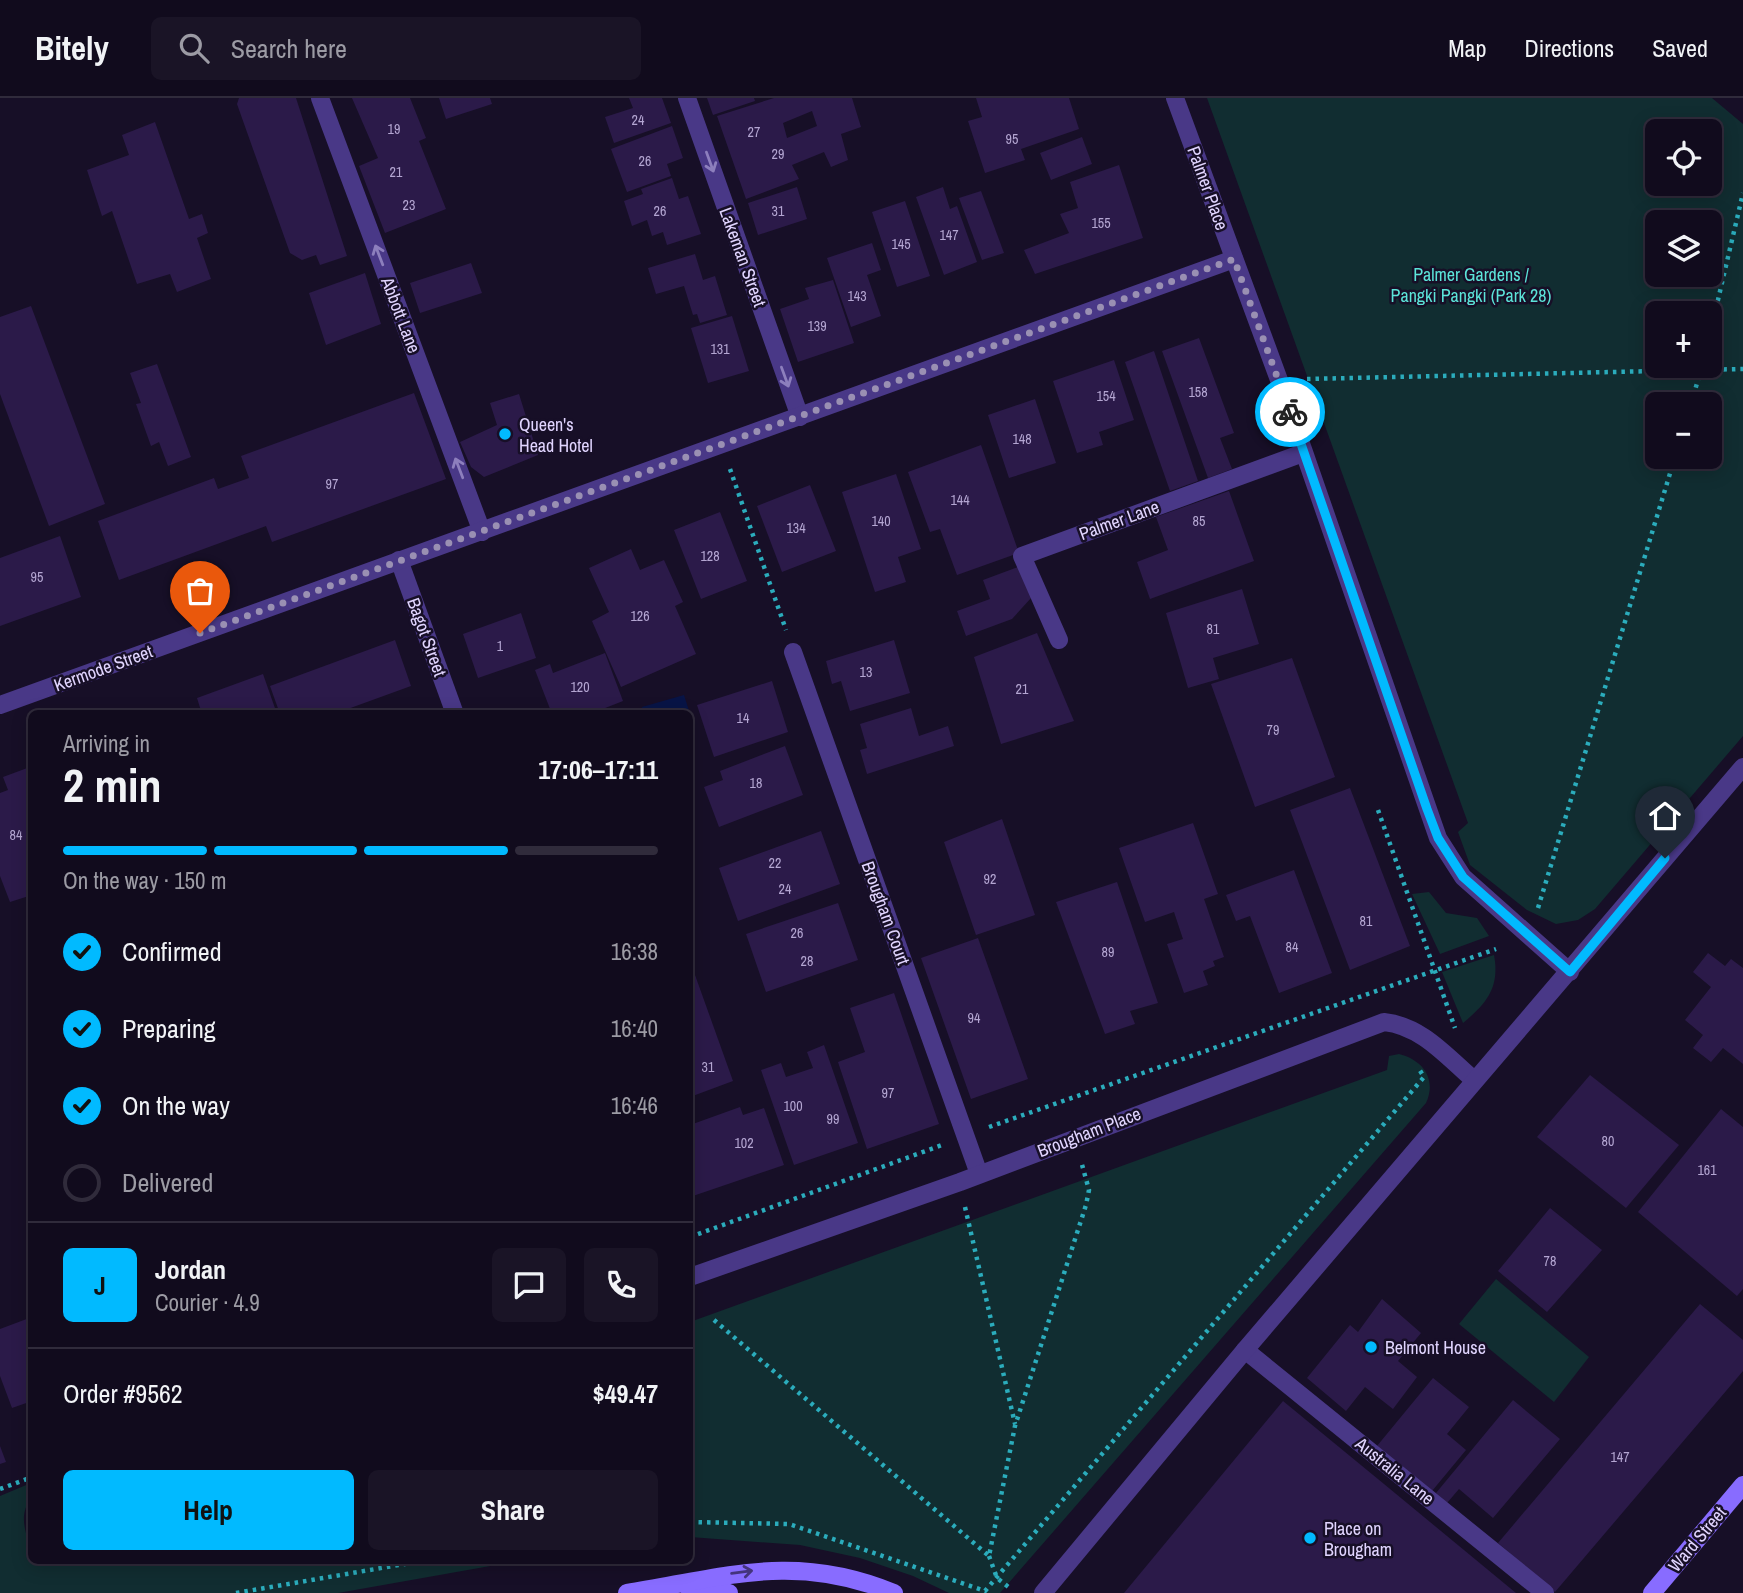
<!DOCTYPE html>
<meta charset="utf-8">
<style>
body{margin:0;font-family:"Archivo Narrow",sans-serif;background:#1a1426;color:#f1f3f6;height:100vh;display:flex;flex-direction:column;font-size:26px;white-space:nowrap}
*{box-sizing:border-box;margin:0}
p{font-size:23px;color:#9c9ba4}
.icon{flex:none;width:38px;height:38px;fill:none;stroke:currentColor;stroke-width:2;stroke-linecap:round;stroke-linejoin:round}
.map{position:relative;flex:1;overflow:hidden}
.details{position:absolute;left:28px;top:612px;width:665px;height:854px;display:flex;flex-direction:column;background:#110b1d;border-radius:10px;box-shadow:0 4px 18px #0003,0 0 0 2px #302b3b}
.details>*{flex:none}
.fabs{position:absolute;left:1645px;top:21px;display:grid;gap:14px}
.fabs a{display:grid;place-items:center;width:77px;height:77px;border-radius:10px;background:#110b1d;box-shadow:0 4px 18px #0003,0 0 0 2px #302b3b;font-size:35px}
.pin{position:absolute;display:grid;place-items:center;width:60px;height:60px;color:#fff;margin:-72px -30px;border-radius:50% 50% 50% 0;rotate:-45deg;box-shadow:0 0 7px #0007}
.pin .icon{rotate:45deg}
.courier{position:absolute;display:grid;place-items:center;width:70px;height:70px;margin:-35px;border:5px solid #01baff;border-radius:50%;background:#fff;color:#222;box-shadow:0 2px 9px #0007}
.summary em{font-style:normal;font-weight:800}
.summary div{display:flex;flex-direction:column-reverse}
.summary{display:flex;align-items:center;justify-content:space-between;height:119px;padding:0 35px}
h1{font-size:46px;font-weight:800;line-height:52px}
.bar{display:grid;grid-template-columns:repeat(4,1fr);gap:10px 7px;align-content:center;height:84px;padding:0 35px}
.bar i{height:9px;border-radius:5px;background:#302b3b}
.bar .on{background:#01baff}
.bar p{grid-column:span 4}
.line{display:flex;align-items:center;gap:18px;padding:0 35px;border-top:2px solid #302b3b}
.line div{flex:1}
.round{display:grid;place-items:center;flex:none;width:74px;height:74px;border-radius:10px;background:#1a1426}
ol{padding:0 35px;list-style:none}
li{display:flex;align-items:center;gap:21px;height:77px}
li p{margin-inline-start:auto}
li .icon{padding:7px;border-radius:50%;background:#01baff;color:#111;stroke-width:4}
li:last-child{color:#9c9ba4}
li i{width:38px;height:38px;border:4px solid #302b3b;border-radius:50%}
.primary-button{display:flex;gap:14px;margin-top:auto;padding:14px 35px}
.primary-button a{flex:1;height:80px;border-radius:10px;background:#01baff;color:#111;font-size:28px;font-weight:800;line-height:80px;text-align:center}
.primary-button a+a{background:#1a1426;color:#f1f3f6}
header{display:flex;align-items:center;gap:42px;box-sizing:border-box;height:98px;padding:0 35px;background:#110b1d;border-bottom:2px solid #302b3b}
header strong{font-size:33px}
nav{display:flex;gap:38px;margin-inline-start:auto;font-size:24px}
.search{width:490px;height:63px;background:#1a1426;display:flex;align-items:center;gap:18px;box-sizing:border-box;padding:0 24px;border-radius:10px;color:#9c9ba4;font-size:26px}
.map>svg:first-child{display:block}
.green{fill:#112d31;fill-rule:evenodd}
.water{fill:#081446}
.building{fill:#2b1a49;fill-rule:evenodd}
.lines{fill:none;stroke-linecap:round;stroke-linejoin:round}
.path{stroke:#2bacbc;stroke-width:4.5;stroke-dasharray:3.5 5;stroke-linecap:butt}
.street{stroke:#493887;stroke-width:18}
.secondary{stroke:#886cff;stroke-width:18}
.oneway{stroke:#8d7fbd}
.oneway2{stroke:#44347d}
.done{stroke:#9a90b3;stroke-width:7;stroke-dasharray:0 12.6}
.route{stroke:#01baff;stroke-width:9}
.poi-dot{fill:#01baff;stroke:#170f27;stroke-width:2.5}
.labels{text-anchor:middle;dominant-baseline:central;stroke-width:5;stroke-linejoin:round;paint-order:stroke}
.number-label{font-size:14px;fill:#b4a6d2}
.street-label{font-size:18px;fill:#e1d5ff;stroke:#170f27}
.park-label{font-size:18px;fill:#5ce4d9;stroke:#170f27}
.poi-label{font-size:18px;fill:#e1d5ff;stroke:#170f27;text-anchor:start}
</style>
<header>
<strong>Bitely</strong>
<div class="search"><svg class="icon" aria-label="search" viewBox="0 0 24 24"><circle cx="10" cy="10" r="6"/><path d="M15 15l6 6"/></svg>Search here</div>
<nav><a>Map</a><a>Directions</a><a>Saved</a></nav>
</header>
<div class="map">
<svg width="1743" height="1495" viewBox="0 0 1743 1495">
<rect width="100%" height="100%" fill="#170f27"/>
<g class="green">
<path d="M 1207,0 L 1712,0 L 1743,26 L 1743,638 L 1595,811 L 1578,822 L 1556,826 L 1527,812 L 1470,767 L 1458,734 L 1468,725 ZM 1657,33 L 1710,33 L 1710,86 L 1657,86 ZM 1657,124 L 1710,124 L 1710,177 L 1657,177 ZM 1657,215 L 1710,215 L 1710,268 L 1657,268 ZM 1657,306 L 1710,306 L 1710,359 L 1657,359 Z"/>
<path d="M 1429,794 L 1446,815 L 1477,820 L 1489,838 L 1440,856 L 1412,796 Z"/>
<path d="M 1494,857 C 1500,889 1487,905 1463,925 L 1442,874 Z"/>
<path d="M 1399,956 C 1423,962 1437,981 1426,1005 L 1000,1495 L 949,1495 L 913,1478 L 860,1460 L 800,1447 L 690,1439 L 690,1224 L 1387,972 L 1389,958 Z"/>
<path d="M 1496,1181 L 1589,1259 L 1554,1304 L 1459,1226 Z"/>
<path d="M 31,1385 C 32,1402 25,1406 24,1418 C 23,1435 32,1447 32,1463 C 53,1463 66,1474 88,1463 L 518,1463 L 338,1495 L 0,1495 L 0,1398 Z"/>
</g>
<path class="water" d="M 684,597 L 691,619 L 690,616 L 643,616 L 642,609 Z"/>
<g class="building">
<path d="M 239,0 L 296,0 L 347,158 L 320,167 L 316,157 L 302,162 L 290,155 L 237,6 Z"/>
<path d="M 352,0 L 410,0 L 426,40 L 419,43 L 446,111 L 385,135 L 359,68 L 378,60 Z"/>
<path d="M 439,0 L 490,0 L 492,6 L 446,21 Z"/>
<path d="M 629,0 L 662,0 L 671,25 L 614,45 L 605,19 L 633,10 Z"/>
<path d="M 707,0 L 754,0 L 755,3 L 713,17 Z"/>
<path d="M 774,0 L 852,0 L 861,29 L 841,36 L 848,62 L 831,69 L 824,54 L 792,67 L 799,81 L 746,101 L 717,18 ZM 812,13 L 817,28 L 787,40 L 783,25 Z"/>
<path d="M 976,0 L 1069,0 L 1079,31 L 1021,51 L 1025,62 L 985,75 L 968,23 L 982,19 Z"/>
<path d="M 155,24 L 189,121 L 202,116 L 208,135 L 197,140 L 211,181 L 177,194 L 170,176 L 137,186 L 112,113 L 102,118 L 87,72 L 129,57 L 122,37 Z"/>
<path d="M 672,28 L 683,60 L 667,66 L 671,78 L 627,94 L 611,51 Z"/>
<path d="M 1082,39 L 1092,66 L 1051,82 L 1040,55 Z"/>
<path d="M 1119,67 L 1143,140 L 1035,176 L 1024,152 L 1069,135 L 1060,116 L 1078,110 L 1070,84 Z"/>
<path d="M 672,80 L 679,101 L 688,98 L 701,136 L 667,147 L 663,134 L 652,138 L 647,122 L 632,128 L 624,103 L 643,96 L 641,91 Z"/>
<path d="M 797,89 L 807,121 L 758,137 L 748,105 Z"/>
<path d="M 943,89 L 950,111 L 957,108 L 977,164 L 944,177 L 916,99 Z"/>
<path d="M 981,93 L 1004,155 L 982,162 L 959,100 Z"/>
<path d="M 905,103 L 930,178 L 897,189 L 872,114 Z"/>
<path d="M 872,145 L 881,172 L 867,177 L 881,218 L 851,229 L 827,160 Z"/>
<path d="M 695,156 L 703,182 L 715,178 L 727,217 L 700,225 L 697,216 L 693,217 L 684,188 L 656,196 L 648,170 Z"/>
<path d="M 471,165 L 482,195 L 420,215 L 410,185 Z"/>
<path d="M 365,175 L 381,226 L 326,247 L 309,195 Z"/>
<path d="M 833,182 L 854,245 L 798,264 L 780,211 L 809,201 L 805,190 Z"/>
<path d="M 31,208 L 105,406 L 49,428 L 0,296 L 0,219 Z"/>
<path d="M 732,218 L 749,273 L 708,285 L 691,230 Z"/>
<path d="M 1199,240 L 1234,335 L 1220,340 L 1232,371 L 1208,380 L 1162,253 Z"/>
<path d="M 1154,253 L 1198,383 L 1170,393 L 1125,264 Z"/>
<path d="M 1114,262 L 1134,322 L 1099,334 L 1103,347 L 1077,355 L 1053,283 Z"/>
<path d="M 157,266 L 191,359 L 168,368 L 159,344 L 151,348 L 136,306 L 141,305 L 130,275 Z"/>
<path d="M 414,295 L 446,381 L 272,444 L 266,428 L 119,482 L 98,423 L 214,380 L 218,391 L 249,380 L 241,358 Z"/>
<path d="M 519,296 L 538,357 L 484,379 L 471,369 L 460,344 L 497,327 L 490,305 Z"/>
<path d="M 1035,301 L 1056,365 L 1009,380 L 988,317 Z"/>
<path d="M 981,347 L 1019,455 L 957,477 L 940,431 L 930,434 L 908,374 Z"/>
<path d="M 896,376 L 921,451 L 898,459 L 906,484 L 875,494 L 842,394 Z"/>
<path d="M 810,387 L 836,453 L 782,474 L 757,408 Z"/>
<path d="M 1229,393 L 1254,463 L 1150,501 L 1137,464 L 1168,452 L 1156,419 Z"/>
<path d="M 720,414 L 747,483 L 701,501 L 674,432 Z"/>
<path d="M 60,438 L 81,499 L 0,528 L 0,460 Z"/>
<path d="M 631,451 L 640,472 L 664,462 L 683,504 L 675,508 L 696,556 L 621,589 L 592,523 L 609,514 L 589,470 Z"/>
<path d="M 1021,468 L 1032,499 L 1012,521 L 966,538 L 957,513 L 990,501 L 983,482 Z"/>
<path d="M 1242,491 L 1259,546 L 1213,560 L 1219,581 L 1188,590 L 1166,515 Z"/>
<path d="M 521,515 L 536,560 L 478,580 L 463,536 Z"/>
<path d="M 1037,535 L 1074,623 L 1001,646 L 974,559 Z"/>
<path d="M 395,542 L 411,588 L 334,616 L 280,616 L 270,588 Z"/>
<path d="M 894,542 L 910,595 L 850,613 L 841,583 L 832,586 L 826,563 Z"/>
<path d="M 605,555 L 623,603 L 590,616 L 552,616 L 535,572 L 550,566 L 553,575 Z"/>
<path d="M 1292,560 L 1335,679 L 1255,709 L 1211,586 Z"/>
<path d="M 263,576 L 277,616 L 202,616 L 197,600 Z"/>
<path d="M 772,583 L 788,634 L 714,659 L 697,607 Z"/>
<path d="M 911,610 L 919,638 L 948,628 L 954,648 L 867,676 L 860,652 L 867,650 L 860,626 Z"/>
<path d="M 785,648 L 803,697 L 719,729 L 704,689 L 723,682 L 720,673 Z"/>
<path d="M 30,669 L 32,797 L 10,804 L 0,778 L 0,695 L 8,692 L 3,679 Z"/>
<path d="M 1350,690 L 1410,848 L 1350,872 L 1290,712 Z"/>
<path d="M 1002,721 L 1035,817 L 976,837 L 944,744 Z"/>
<path d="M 1193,725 L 1218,796 L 1204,801 L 1224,859 L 1213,863 L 1215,868 L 1203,873 L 1208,887 L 1184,895 L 1167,846 L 1183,841 L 1174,814 L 1145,824 L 1119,750 Z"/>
<path d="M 821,733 L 840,786 L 738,823 L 719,770 Z"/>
<path d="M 1294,772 L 1332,875 L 1279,895 L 1250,818 L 1236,823 L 1226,797 Z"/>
<path d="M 1117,784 L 1158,905 L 1130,913 L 1135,926 L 1105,936 L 1056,804 Z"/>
<path d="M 838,805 L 858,862 L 766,894 L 746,836 Z"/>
<path d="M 978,840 L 1028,981 L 971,1001 L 921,860 Z"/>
<path d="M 1708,855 L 1725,868 L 1731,861 L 1743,870 L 1743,966 L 1723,950 L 1711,964 L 1693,950 L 1703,937 L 1685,922 L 1711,889 L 1693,874 Z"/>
<path d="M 690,863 L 733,983 L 690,999 Z"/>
<path d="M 894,895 L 939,1026 L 867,1051 L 838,964 L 865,954 L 850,910 Z"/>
<path d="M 824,947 L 858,1045 L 794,1067 L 761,972 L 781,965 L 786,979 L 813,970 L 807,954 Z"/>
<path d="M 1590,977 L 1679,1047 L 1626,1110 L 1537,1039 Z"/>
<path d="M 740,1009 L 743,1017 L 764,1010 L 784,1067 L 690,1099 L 690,1027 Z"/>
<path d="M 1721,1011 L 1743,1029 L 1743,1191 L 1737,1198 L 1638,1114 Z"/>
<path d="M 1550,1110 L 1602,1152 L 1547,1214 L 1498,1173 Z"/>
<path d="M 1382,1201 L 1421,1235 L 1398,1263 L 1417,1279 L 1393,1311 L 1365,1289 L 1346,1313 L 1307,1280 L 1350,1227 L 1358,1234 Z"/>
<path d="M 1700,1206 L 1743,1242 L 1743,1273 L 1555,1494 L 1498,1445 Z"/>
<path d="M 32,1219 L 32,1303 L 12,1310 L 0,1278 L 0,1231 Z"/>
<path d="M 1433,1280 L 1469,1309 L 1447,1336 L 1466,1352 L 1432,1393 L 1377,1348 Z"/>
<path d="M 1513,1302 L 1560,1341 L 1493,1420 L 1459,1391 L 1447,1405 L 1436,1395 Z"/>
<path d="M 1283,1303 L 1384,1386 L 1516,1495 L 1124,1495 Z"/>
<path d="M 0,1348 L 6,1364 L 0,1366 Z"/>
</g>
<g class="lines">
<g class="path">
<path d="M 1710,236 L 1743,95"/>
<path d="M 1307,281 L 1743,271"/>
<path d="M 1691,306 L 1702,268"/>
<path d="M 730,371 L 786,532"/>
<path d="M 1378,712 L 1455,930"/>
<path d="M 1538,810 L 1675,359"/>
<path d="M 989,1029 L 1496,851"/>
<path d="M 965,1109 L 1015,1326"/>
<path d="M 690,1139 L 942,1047"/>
<path d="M 714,1222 L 989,1458 L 1015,1328 L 1086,1107 L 1089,1092 L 1081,1063"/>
<path d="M 0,1391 L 32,1379"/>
<path d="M 690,1424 L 789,1426 L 985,1493 L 1424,979 L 1419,971"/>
<path d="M 989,1458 L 997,1480 L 1011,1491"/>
<path d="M 236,1495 L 422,1463"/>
</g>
<g class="street">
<path d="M 320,0 L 482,434"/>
<path d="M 687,0 L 800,319"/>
<path d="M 1175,0 L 1279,282 L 1438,740 L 1463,779 L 1570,874"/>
<path d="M 399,462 L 455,616"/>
<path d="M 1059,542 L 1022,458 L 1303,355"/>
<path d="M 793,554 L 979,1076"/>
<path d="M 0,607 L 1234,161"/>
<path d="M 690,1179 L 960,1084 L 1384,924 C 1422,928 1447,959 1474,982"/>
<path d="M 1245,1252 L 1545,1495"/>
<path d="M 1043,1495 L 1245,1252 L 1743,669"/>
</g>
<g class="secondary">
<path d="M 688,1489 L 729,1495"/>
<path d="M 627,1495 C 726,1479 795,1454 894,1495"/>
<path d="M 1652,1495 L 1743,1387"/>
</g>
</g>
<defs><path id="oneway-shaft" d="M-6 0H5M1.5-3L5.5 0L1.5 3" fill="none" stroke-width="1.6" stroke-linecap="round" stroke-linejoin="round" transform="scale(1.75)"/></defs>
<g class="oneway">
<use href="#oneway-shaft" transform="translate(710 64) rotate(70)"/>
<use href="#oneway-shaft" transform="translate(379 157) rotate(-111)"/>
<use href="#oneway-shaft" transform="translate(785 279) rotate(70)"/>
<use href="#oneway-shaft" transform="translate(459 370) rotate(-111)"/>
</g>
<use class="oneway2" href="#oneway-shaft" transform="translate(742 1474) rotate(-7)"/>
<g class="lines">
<path class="done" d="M 200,535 L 1234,161 L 1290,314"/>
<path class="route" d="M 1290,314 L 1427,711 L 1438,740 L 1463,779 L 1570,874 L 1665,760"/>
</g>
<g class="poi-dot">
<circle cx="505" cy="336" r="7"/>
<circle cx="1371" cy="1249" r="7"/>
<circle cx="1310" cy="1440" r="7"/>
</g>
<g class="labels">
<g class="number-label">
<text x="638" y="22">24</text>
<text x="394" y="31">19</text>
<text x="754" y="34">27</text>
<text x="1012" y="41">95</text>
<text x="778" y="56">29</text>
<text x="645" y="63">26</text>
<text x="396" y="74">21</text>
<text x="409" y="107">23</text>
<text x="660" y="113">26</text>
<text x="778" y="113">31</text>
<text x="1101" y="125">155</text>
<text x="949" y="137">147</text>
<text x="901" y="146">145</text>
<text x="857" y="198">143</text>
<text x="817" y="228">139</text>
<text x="720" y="251">131</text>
<text x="1198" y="294">158</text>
<text x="1106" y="298">154</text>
<text x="1022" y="341">148</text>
<text x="332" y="386">97</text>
<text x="960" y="402">144</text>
<text x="881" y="423">140</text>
<text x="1199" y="423">85</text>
<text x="796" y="430">134</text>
<text x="710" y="458">128</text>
<text x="37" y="479">95</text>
<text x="640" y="518">126</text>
<text x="1213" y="531">81</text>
<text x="500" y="548">1</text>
<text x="866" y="574">13</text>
<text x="580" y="589">120</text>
<text x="1022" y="591">21</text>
<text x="743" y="620">14</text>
<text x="1273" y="632">79</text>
<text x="756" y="685">18</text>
<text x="16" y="737">84</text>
<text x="775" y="765">22</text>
<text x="990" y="781">92</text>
<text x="785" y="791">24</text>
<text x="1366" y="823">81</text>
<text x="797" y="835">26</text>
<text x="1292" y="849">84</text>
<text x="1108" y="854">89</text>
<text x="807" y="863">28</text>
<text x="974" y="920">94</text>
<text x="708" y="969">31</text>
<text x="888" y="995">97</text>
<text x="793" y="1008">100</text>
<text x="833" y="1021">99</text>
<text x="1608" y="1043">80</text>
<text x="744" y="1045">102</text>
<text x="1707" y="1072">161</text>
<text x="1550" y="1163">78</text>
<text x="1620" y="1359">147</text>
</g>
<g class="street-label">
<text transform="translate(1208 90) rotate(70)">Palmer Place</text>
<text transform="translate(743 159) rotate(70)">Lakeman Street</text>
<text transform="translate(401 217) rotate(69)">Abbott Lane</text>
<text transform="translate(1119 422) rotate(-20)">Palmer Lane</text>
<text transform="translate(427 539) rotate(70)">Bagot Street</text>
<text transform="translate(103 570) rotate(-20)">Kermode Street</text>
<text transform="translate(886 815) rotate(70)">Brougham Court</text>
<text transform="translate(1089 1034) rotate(-21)">Brougham Place</text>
<text transform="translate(1395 1373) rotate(39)">Australia Lane</text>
<text transform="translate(1697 1441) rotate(-50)">Ward Street</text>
</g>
<g class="park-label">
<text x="1471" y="176">Palmer Gardens /<tspan x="1471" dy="21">Pangki Pangki (Park 28)</tspan></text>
</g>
<g class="poi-label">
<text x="519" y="326">Queen's<tspan x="519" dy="21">Head Hotel</tspan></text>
<text x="1385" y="1249">Belmont House</text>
<text x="1324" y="1430">Place on<tspan x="1324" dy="21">Brougham</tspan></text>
</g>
</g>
</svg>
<div class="fabs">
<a><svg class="icon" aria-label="locate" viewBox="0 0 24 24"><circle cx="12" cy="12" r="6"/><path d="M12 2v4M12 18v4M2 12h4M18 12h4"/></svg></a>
<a><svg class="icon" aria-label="layers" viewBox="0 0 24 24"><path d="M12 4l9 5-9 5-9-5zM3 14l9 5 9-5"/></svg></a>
<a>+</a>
<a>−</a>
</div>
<div class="pin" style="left:200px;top:535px;background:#ea580c"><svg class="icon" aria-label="bag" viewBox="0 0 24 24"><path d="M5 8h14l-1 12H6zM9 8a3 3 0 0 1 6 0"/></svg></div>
<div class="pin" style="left:1665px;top:760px;background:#1f2937"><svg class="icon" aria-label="home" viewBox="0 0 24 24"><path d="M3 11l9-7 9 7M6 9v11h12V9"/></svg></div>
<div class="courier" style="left:1290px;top:314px"><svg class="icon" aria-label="bike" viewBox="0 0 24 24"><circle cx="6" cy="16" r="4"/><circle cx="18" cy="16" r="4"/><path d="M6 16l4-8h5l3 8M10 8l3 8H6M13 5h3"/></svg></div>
<section class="details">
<div class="summary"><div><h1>2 min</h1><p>Arriving in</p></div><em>17:06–17:11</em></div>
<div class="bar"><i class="on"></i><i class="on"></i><i class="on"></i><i></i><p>On the way · 150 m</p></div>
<ol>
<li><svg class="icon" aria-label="check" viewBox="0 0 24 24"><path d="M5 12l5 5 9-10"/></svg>Confirmed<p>16:38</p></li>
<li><svg class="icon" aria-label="check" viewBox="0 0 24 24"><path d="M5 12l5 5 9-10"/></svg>Preparing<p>16:40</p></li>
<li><svg class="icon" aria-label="check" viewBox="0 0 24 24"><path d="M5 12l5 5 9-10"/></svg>On the way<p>16:46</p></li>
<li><i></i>Delivered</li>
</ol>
<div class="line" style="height:126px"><b class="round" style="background:#01baff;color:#111">J</b><div><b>Jordan</b><p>Courier · 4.9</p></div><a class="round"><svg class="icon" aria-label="chat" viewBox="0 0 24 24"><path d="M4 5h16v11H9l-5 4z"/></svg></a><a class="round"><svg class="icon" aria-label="phone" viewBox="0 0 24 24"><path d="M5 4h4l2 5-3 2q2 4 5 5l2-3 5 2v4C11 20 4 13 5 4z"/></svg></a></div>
<div class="line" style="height:91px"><div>Order #9562</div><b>$49.47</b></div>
<div class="primary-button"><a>Help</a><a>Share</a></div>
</section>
</div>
